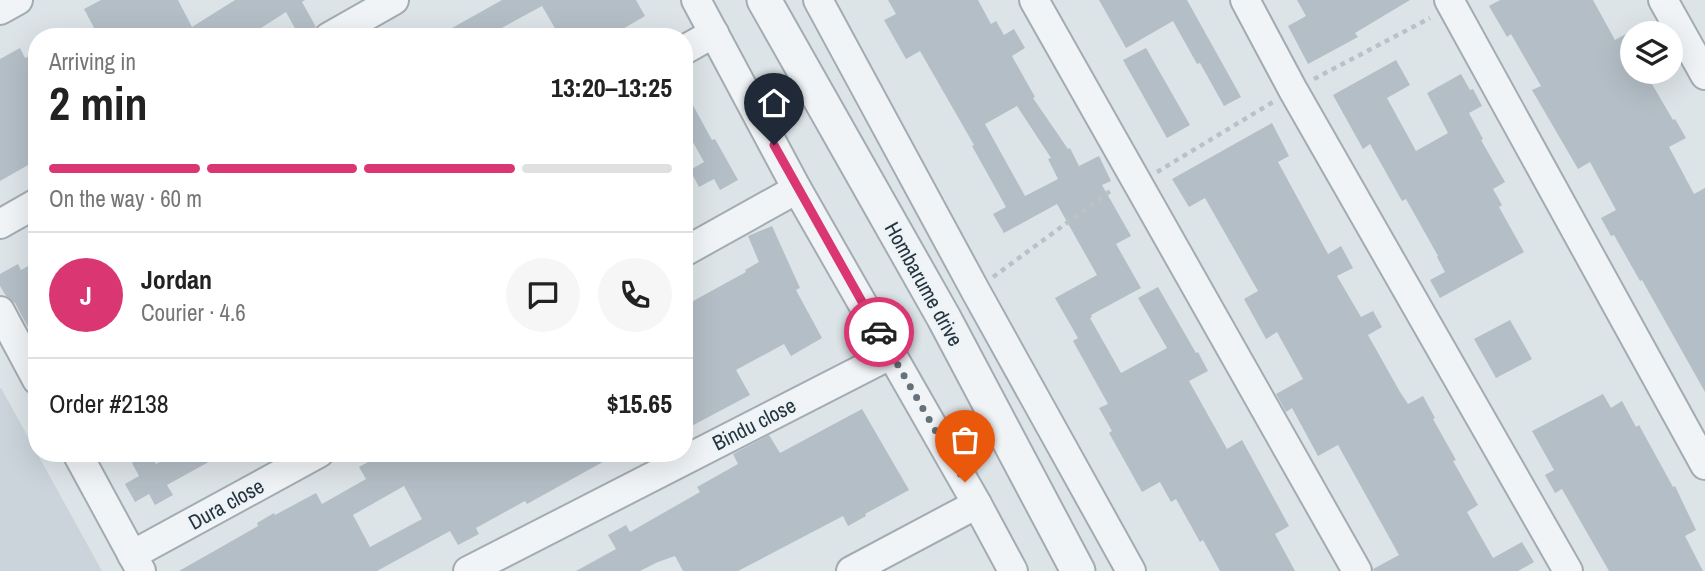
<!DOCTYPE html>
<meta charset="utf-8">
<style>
body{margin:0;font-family:"Archivo Narrow",sans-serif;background:#f6f6f6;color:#222;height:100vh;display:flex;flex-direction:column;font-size:26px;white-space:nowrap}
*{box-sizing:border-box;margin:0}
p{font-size:23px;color:#767676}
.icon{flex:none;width:38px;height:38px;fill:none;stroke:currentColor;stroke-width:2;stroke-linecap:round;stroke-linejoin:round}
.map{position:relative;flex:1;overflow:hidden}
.details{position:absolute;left:28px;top:28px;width:665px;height:434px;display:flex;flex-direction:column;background:#fff;border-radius:28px;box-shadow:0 7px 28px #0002}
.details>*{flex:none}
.controls{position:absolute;left:1620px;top:21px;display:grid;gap:14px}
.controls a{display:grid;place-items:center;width:63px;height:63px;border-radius:50%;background:#fff;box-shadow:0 7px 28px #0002;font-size:35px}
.pin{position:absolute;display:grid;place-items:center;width:60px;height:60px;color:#fff;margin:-72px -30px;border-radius:50% 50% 50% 0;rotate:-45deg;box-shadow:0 0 7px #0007}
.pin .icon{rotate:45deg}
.courier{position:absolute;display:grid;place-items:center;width:70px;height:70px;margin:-35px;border:5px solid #d93672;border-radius:50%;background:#fff;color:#222;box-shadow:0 2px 9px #0007}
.headline em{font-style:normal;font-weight:700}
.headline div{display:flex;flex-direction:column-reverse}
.headline{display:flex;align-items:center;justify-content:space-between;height:119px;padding:0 21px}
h1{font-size:46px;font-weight:700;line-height:52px}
.bar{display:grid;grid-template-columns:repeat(4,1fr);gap:10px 7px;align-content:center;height:84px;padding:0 21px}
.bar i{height:9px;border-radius:5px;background:#e0e0e0}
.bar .current{background:#d93672}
.bar p{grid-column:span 4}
.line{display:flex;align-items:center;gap:18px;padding:0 21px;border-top:2px solid #e0e0e0}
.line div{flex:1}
.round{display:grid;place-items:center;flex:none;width:74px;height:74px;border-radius:37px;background:#f6f6f6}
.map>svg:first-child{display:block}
.built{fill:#cbd4db}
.building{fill:#b4bec6;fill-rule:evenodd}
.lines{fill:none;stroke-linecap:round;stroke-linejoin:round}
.minor-casing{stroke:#a2acb2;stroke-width:32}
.tertiary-casing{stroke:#a2acb2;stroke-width:37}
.path{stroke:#bbc2c7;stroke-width:4.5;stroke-dasharray:5 5;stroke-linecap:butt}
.minor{stroke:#f0f4f6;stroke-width:28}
.tertiary{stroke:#f0f4f6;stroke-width:33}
.done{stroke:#65727b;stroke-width:7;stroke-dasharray:0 12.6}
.route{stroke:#d93672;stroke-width:9}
.labels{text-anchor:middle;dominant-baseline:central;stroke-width:6;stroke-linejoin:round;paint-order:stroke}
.street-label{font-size:21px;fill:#253540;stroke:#edf3f6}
</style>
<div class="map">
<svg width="1705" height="571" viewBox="0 0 1705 571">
<rect width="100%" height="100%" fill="#dde4e8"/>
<path class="built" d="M 0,388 L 1,388 L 102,571 L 0,571 Z"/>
<g class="building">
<path d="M 101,0 L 178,0 L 192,27 L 235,0 L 305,0 L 302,2 L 316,27 L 299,36 L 286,12 L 247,37 L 99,37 L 84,9 Z"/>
<path d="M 502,0 L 636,0 L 645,16 L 609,37 L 560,37 L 542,6 L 485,37 L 436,37 Z"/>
<path d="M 888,0 L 978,0 L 991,24 L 996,21 L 1004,35 L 1014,29 L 1025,48 L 1012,56 L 1035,97 L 1033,98 L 1068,149 L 1070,148 L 1079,166 L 1099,156 L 1111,181 L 1102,185 L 1131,236 L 1116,244 L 1141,288 L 1091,315 L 1092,317 L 1090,318 L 1121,373 L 1167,348 L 1138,298 L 1158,287 L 1196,353 L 1198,352 L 1208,371 L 1189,381 L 1227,449 L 1242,440 L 1289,526 L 1275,534 L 1295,571 L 1220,571 L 1203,540 L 1200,542 L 1176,499 L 1171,502 L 1160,482 L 1142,492 L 1109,433 L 1112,431 L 1099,408 L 1108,404 L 1073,341 L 1078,338 L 1055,298 L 1097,275 L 1057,204 L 1004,233 L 993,214 L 1006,207 L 972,146 L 974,145 L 920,51 L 906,59 L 884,20 L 896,14 ZM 1017,106 L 1051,158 L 1048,159 L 1058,179 L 1025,196 L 985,124 Z"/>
<path d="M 1099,0 L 1187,0 L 1241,97 L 1224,106 L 1200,63 L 1197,64 L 1173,21 L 1126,48 Z"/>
<path d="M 1297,0 L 1410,0 L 1355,33 L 1358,37 L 1308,64 L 1288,26 L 1306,16 Z"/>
<path d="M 1500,0 L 1593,0 L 1615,40 L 1633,30 L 1633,72 L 1645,72 L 1673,120 L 1675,119 L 1686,138 L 1669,147 L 1694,194 L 1705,188 L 1705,392 L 1642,280 L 1640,281 L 1614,235 L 1611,236 L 1601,218 L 1616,210 L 1590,162 L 1578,169 L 1532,90 L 1541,86 L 1511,34 L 1507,37 L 1489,6 Z"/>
<path d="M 20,48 L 25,58 L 37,52 L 37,160 L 0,181 L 0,59 Z"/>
<path d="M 1146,48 L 1190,125 L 1167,138 L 1123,60 Z"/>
<path d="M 1396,60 L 1410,85 L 1387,98 L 1416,151 L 1448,133 L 1427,93 L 1461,74 L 1470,90 L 1473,89 L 1482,106 L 1469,113 L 1483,139 L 1481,140 L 1505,182 L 1493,189 L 1502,205 L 1499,207 L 1524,252 L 1440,298 L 1430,280 L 1445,272 L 1437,257 L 1438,256 L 1406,199 L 1402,201 L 1370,144 L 1363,149 L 1333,95 Z"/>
<path d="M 684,89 L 712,140 L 715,139 L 738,180 L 720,190 L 714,179 L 699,187 L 690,170 L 704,162 L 684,126 Z"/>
<path d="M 1272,123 L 1289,156 L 1278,162 L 1328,254 L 1341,246 L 1353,268 L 1337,276 L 1361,317 L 1373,311 L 1382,327 L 1368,335 L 1400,392 L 1408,404 L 1423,396 L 1435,418 L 1433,419 L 1456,460 L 1453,461 L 1478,505 L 1467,512 L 1493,558 L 1522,542 L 1534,562 L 1518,571 L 1374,571 L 1373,569 L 1399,555 L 1338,445 L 1318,456 L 1292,408 L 1286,412 L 1276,394 L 1303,379 L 1277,332 L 1266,339 L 1244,299 L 1258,291 L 1205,198 L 1189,207 L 1172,179 Z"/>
<path d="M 772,226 L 800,288 L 796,290 L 822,338 L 791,356 L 784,344 L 736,370 L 750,395 L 684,430 L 684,306 L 746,272 L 745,270 L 759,262 L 748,236 Z"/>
<path d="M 37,261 L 37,344 L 15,303 L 6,296 L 0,286 L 0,274 L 18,264 L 21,270 Z"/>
<path d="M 1510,320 L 1532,359 L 1496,378 L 1474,339 Z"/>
<path d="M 1603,394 L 1611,408 L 1622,401 L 1636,427 L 1639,425 L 1673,487 L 1675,486 L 1696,530 L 1685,536 L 1703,571 L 1609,571 L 1562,489 L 1555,493 L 1545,475 L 1554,470 L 1532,431 Z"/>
<path d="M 862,409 L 909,490 L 865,514 L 866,516 L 848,526 L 843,516 L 738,571 L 683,571 L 675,556 L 658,562 L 640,571 L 576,571 L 616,549 L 608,535 L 626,525 L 630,532 L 700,492 L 697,487 L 738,464 L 733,454 L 769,435 L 780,453 Z"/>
<path d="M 175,453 L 225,453 L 167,485 L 173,495 L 155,505 L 149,494 L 135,502 L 125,484 L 139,476 L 132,463 L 150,454 L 156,464 Z"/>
<path d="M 384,453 L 619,453 L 527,504 L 525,501 L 476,528 L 479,534 L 458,545 L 450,531 L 377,571 L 179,571 L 258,526 L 257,523 L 274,513 L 275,515 L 316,493 L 322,504 L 366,479 L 359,467 ZM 404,486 L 422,519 L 370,547 L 353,515 Z"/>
</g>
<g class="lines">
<defs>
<g id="minor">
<path d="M 696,0 L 797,189 L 977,504 L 1013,571"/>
<path d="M 818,0 L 975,290 L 1131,571"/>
<path d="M 1034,0 L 1357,571"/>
<path d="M 1245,0 L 1293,90 L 1568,571"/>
<path d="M 1449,0 L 1705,465"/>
<path d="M 1663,0 L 1705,75"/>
<path d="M 0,10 L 18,0"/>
<path d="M 329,37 L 394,0"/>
<path d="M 684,50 L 714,33"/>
<path d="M 0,224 L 37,203"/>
<path d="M 684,252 L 797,189"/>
<path d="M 0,311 L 37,380"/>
<path d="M 77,453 L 141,571"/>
<path d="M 132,555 L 319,453"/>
<path d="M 468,571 L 892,354"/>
<path d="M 851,571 L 977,504"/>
</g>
<path id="tertiary" d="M 764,0 L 944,318 L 1078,571"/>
</defs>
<use href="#minor" class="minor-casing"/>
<use href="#tertiary" class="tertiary-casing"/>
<g class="path">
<path d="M 1314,79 L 1430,18"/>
<path d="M 1157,172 L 1273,102"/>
<path d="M 993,277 L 1113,189"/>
</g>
<use href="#minor" class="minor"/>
<use href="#tertiary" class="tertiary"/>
</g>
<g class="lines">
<path class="done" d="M 879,332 L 965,482"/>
<path class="route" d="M 774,145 L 879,332"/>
</g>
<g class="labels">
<g class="street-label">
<text transform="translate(924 284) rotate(61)">Hombarume drive</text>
<text transform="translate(754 424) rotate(-27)">Bindu close</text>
<text transform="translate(226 504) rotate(-29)">Dura close</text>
</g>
</g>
</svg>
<div class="controls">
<a><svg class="icon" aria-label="layers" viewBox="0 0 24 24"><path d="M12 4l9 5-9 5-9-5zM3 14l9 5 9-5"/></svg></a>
</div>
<div class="pin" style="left:965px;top:482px;background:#ea580c"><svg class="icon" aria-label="bag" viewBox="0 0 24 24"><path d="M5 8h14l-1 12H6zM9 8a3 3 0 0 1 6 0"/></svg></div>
<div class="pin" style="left:774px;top:145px;background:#1f2937"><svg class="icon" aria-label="home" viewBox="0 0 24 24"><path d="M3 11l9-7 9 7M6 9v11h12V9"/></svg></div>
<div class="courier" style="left:879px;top:332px"><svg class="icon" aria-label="car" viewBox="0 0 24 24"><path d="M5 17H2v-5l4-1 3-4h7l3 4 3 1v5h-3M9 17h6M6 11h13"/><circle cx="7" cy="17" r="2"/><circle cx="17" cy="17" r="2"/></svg></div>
<section class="details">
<div class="headline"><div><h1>2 min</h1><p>Arriving in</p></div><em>13:20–13:25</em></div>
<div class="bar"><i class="current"></i><i class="current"></i><i class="current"></i><i></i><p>On the way · 60 m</p></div>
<div class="line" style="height:126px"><b class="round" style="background:#d93672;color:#fff">J</b><div><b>Jordan</b><p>Courier · 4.6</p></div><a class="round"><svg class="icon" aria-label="chat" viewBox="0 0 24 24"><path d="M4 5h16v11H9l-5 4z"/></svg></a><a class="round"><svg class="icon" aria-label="phone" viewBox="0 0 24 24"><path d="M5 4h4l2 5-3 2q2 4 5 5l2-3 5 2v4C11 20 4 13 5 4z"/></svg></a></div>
<div class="line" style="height:91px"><div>Order #2138</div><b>$15.65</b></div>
</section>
</div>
